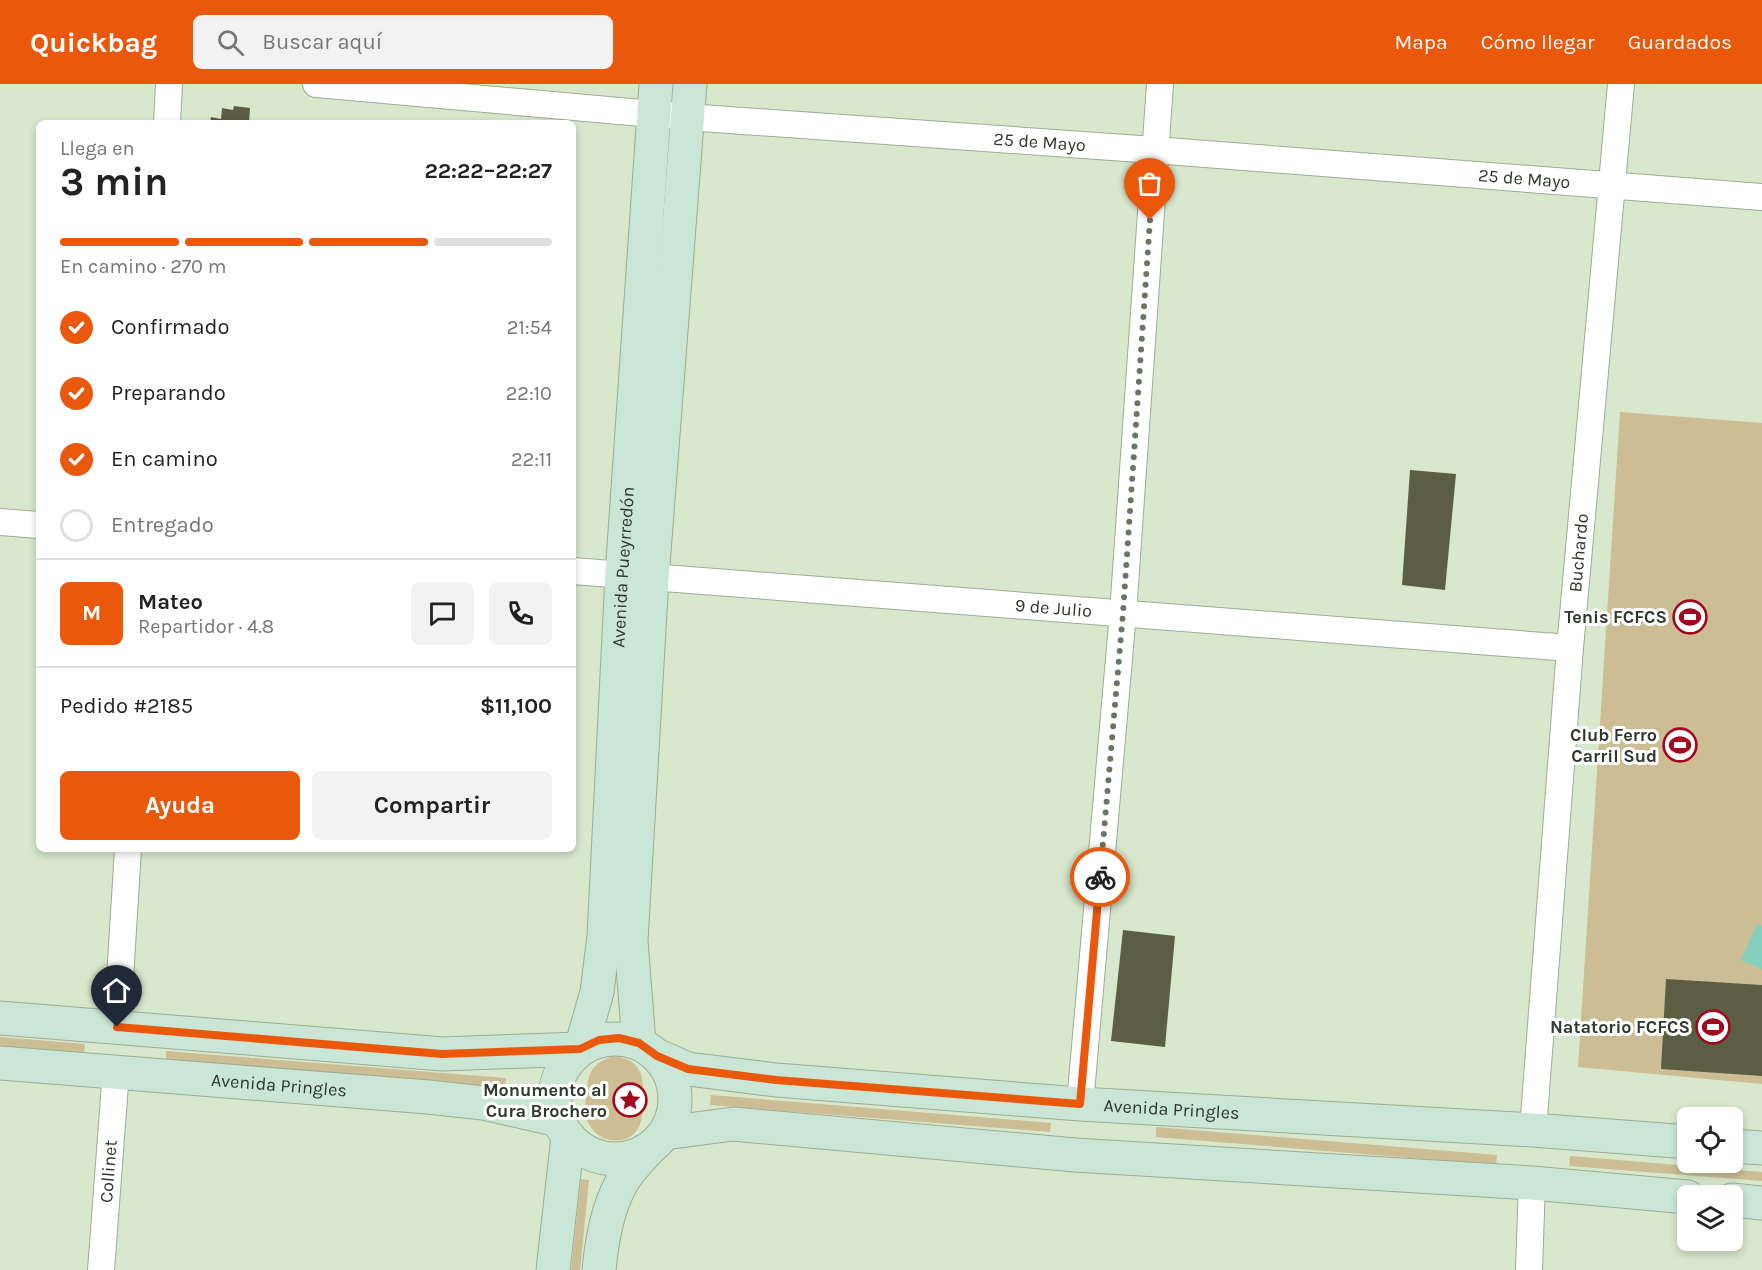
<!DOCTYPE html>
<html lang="es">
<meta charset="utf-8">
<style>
body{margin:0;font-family:Karla,sans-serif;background:#f2f2f2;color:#222;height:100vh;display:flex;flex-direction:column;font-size:22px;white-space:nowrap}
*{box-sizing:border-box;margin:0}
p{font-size:20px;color:#767676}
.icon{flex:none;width:33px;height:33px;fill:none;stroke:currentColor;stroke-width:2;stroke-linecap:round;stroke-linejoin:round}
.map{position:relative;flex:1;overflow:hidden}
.drawer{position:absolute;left:36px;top:36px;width:540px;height:732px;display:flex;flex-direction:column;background:#fff;border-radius:9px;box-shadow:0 3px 9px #0003}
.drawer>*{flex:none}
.tools{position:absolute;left:1677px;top:1023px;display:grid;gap:12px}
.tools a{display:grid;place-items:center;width:66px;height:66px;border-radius:9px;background:#fff;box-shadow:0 3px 9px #0003;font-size:30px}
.pin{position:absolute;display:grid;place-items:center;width:51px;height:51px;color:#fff;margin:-62px -26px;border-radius:50% 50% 50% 0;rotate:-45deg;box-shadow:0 0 6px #0007}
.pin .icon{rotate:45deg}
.courier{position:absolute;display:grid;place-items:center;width:60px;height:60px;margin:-30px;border:4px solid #ea580c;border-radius:50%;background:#fff;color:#222;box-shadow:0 2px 8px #0007}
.head em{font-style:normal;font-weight:700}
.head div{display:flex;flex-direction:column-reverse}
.head{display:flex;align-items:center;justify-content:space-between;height:102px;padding:0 24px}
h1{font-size:39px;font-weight:700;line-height:45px}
.bar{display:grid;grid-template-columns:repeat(4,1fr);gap:9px 6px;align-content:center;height:72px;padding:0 24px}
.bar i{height:8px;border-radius:4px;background:#e0e0e0}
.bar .on{background:#ea580c}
.bar p{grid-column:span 4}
.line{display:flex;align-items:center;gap:15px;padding:0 24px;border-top:2px solid #e0e0e0}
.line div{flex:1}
.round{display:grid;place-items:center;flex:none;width:63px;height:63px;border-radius:9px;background:#f2f2f2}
ol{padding:0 24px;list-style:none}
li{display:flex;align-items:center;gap:18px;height:66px}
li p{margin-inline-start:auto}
li .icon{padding:6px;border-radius:50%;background:#ea580c;color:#fff;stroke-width:4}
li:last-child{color:#767676}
li i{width:33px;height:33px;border:3px solid #e0e0e0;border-radius:50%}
.cta{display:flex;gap:12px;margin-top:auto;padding:12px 24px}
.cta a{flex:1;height:69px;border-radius:9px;background:#ea580c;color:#fff;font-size:24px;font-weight:700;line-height:69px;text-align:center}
.cta a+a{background:#f2f2f2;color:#222}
header{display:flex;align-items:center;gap:36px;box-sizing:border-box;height:84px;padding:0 30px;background:#ea580c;color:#fff}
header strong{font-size:28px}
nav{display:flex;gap:33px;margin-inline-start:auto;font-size:21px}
.search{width:420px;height:54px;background:#f2f2f2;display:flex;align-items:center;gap:15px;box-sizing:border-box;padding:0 21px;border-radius:9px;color:#767676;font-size:22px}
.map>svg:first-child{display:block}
.green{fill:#ccbd94}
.water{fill:#83d0bf}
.building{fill:#5b5e43}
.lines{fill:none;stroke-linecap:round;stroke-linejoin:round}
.street-casing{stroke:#9cad93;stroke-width:28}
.secondary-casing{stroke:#9cad93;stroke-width:35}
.street{stroke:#fff;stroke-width:26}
.secondary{stroke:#cae6d6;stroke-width:33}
.done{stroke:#6a7564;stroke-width:6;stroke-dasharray:0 10.8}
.route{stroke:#ea580c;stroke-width:8}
.labels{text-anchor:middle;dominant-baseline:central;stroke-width:6;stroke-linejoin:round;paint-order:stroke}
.street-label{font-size:18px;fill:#30372c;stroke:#fff}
.poi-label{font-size:18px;font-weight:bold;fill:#30372c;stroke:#fff;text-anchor:end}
</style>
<header>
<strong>Quickbag</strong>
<div class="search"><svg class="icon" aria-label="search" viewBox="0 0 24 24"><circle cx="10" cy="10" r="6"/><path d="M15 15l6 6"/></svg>Buscar aquí</div>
<nav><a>Mapa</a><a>Cómo llegar</a><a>Guardados</a></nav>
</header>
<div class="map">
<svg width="1762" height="1186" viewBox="0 0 1762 1186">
<rect width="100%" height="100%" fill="#d7e8cd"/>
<g class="green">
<path d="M 1620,328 L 1762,339 L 1762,1000 L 1578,983 Z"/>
<path d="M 0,953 L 85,960 L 84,970 L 0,963 Z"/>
<path d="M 166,967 L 506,994 L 505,1004 L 166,977 Z"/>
<path d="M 613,972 C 643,976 644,992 643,1019 C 642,1027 643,1038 637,1046 C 625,1062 600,1059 590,1042 C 588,1038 585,1034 585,1029 C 585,1021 587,994 591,988 C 596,979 603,976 613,972 Z"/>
<path d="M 711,1011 L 1051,1039 L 1050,1048 L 710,1021 Z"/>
<path d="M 1156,1043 L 1497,1071 L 1496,1081 L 1156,1053 Z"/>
<path d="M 1570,1072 L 1762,1088 L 1762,1097 L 1569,1082 Z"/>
<path d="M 581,1095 L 589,1096 L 580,1186 L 571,1186 Z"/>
</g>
<path class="water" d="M 1757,840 L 1762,842 L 1762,885 L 1741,876 Z"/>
<g class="building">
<path d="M 234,22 L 250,24 L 249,39 L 210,39 L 211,33 L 221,35 L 222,24 L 233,26 Z"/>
<path d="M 1410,386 L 1456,390 L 1445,506 L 1402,501 Z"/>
<path d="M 1123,846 L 1175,852 L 1165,963 L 1111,957 Z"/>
<path d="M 1666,895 L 1762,901 L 1762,992 L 1661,985 Z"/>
</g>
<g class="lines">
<defs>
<g id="street">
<path id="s1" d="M 316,0 L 687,33 L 1154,66 L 1762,113"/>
<path d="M 167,39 L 169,0"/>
<path d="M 0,438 L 39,441"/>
<path id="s2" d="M 573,487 L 1570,564"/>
<path d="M 117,943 L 128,765"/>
<path d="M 1080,1020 L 1123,529 L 1160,0"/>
<path id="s3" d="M 1533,1046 L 1570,564 L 1621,0"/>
<path id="s4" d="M 101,1186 L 116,987"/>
<path d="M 1529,1186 L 1532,1099"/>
</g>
<g id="secondary">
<path d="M 0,934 L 443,970 L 580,965"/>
<circle cx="615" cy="1015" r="60"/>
<path d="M 639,959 L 631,857 L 652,494 L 690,0"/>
<path id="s5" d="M 581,964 L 597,908 L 604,852 L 622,491 L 656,0"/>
<path id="s6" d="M 658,972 L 688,985 L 776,996 L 1080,1020 L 1533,1046 L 1688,1058"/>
<path id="s7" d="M 0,979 L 428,1013 L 483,1019 L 558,1036"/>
<path d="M 665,1049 L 733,1040 L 1075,1071 L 1532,1099 L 1688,1113"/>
<path d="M 1732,1062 L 1762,1064"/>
<path d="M 1732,1116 L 1762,1119"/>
<path d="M 553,1186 L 568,1053"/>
<path d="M 599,1186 C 602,1156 607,1125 622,1098 C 629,1086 640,1075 649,1065"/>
</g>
</defs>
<use href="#street" class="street-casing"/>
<use href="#secondary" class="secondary-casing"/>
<use href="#street" class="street"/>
<use href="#secondary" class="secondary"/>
</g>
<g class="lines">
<path class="done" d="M 1100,793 L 1123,529 L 1150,136"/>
<path class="route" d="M 117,943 L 442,970 L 580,965 L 599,956 L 619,954 L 639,959 L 657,972 L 688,985 L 776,996 L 1080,1020 L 1100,793"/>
</g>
<defs>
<symbol id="stadium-ring" viewBox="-11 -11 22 22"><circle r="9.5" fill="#fff" stroke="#a3071e" stroke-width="1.5"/><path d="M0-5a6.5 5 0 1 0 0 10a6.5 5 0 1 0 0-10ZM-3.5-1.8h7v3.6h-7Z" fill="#a3071e"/></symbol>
<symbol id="sight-ring" viewBox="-11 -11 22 22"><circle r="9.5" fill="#fff" stroke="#a3071e" stroke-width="1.5"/><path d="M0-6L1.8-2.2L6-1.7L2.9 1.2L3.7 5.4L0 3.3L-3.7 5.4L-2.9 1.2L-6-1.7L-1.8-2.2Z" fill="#a3071e"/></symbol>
</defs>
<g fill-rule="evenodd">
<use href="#stadium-ring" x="1671" y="514" width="38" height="38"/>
<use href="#stadium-ring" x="1661" y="642" width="38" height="38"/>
<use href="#stadium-ring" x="1694" y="924" width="38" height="38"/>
<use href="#sight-ring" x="611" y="997" width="38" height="38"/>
</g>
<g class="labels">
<g class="street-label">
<text stroke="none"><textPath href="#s1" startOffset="726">25 de Mayo</textPath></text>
<text stroke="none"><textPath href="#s1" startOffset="1212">25 de Mayo</textPath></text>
<text stroke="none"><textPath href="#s3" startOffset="579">Buchardo</textPath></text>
<text stroke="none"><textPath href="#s5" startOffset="484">Avenida Pueyrredón</textPath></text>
<text stroke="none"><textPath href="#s2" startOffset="482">9 de Julio</textPath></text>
<text stroke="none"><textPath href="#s7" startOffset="280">Avenida Pringles</textPath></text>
<text stroke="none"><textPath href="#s6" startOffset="518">Avenida Pringles</textPath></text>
<text stroke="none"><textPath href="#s4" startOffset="99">Collinet</textPath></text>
</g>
<g class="poi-label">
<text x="1667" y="533">Tenis FCFCS</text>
<text x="1657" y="651">Club Ferro<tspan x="1657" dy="21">Carril Sud</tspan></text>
<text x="1690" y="943">Natatorio FCFCS</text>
<text x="607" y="1006">Monumento al<tspan x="607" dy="21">Cura Brochero</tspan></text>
</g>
</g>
</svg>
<div class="tools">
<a><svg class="icon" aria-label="locate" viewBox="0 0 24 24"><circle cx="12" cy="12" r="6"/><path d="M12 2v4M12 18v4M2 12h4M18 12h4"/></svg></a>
<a><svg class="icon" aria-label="layers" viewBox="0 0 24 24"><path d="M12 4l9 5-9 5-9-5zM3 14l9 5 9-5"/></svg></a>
</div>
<div class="pin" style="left:1150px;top:136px;background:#ea580c"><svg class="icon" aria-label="bag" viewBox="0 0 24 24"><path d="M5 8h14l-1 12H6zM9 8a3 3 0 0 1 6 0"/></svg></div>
<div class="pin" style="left:117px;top:943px;background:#1f2937"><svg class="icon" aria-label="home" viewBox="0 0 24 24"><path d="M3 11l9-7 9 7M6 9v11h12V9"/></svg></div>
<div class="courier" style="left:1100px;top:793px"><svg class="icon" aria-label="bike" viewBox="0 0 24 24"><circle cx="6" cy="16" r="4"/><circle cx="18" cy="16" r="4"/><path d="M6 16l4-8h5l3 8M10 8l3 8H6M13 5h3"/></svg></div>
<section class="drawer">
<div class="head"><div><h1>3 min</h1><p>Llega en</p></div><em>22:22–22:27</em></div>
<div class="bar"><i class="on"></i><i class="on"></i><i class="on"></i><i></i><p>En camino · 270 m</p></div>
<ol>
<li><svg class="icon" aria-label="check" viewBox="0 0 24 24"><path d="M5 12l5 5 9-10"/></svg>Confirmado<p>21:54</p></li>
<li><svg class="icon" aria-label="check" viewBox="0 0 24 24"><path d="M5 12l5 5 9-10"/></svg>Preparando<p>22:10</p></li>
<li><svg class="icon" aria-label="check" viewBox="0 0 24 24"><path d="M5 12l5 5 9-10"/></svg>En camino<p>22:11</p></li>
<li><i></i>Entregado</li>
</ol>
<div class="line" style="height:108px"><b class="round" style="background:#ea580c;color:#fff">M</b><div><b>Mateo</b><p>Repartidor · 4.8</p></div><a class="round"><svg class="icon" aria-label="chat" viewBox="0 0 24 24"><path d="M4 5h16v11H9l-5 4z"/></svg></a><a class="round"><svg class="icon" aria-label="phone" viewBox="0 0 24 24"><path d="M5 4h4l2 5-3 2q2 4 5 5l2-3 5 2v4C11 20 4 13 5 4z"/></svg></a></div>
<div class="line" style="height:78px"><div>Pedido #2185</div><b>$11,100</b></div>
<div class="cta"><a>Ayuda</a><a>Compartir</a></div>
</section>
</div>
